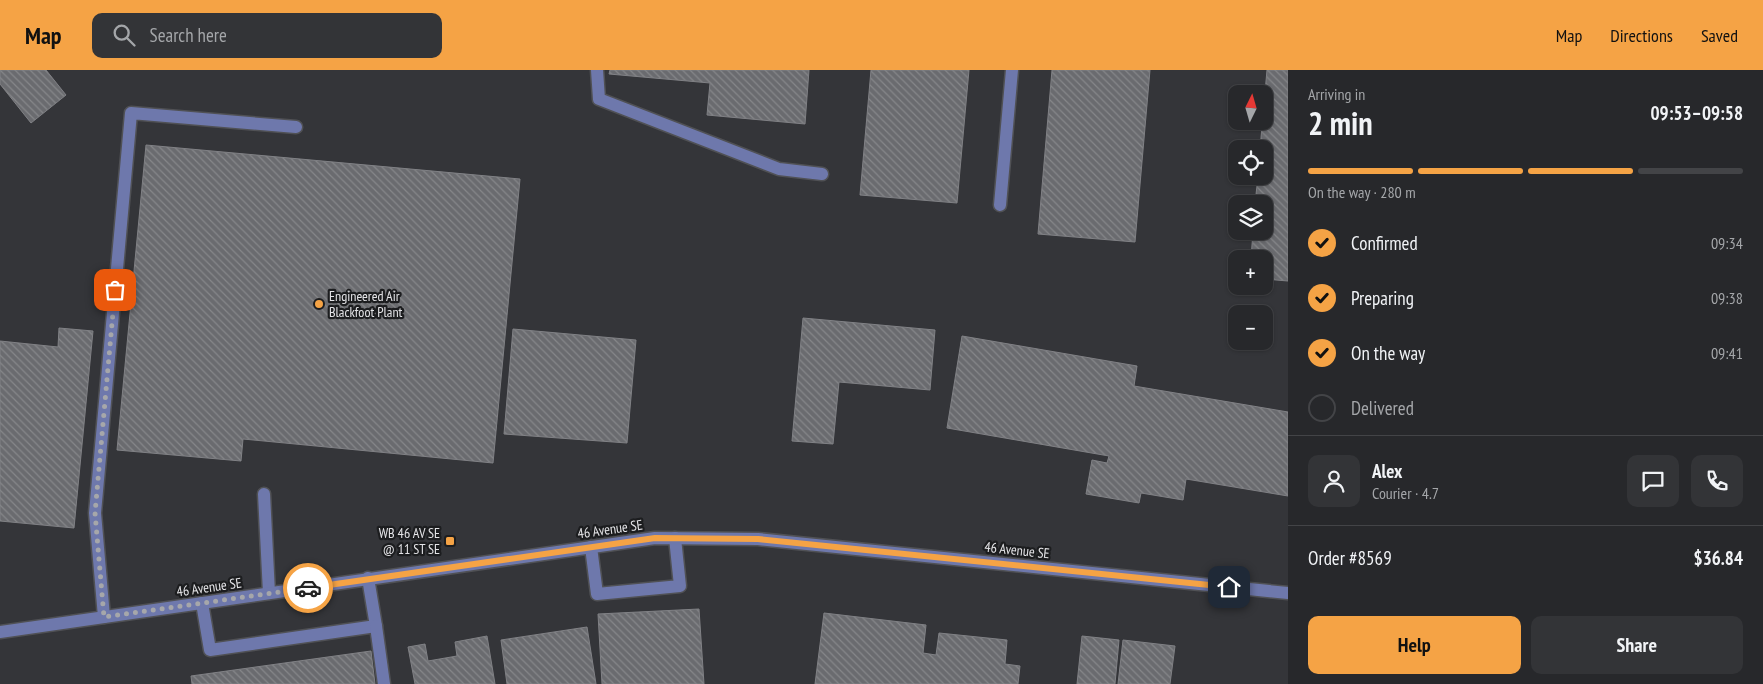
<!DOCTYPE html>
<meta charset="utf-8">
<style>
body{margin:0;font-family:"PT Sans Narrow",sans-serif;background:#333437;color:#f1f3f6;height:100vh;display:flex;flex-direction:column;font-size:19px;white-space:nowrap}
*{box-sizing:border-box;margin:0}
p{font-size:16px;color:#a4a6a9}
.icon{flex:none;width:28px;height:28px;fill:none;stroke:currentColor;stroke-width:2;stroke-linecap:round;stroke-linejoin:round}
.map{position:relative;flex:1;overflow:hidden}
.sheet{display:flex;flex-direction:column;background:#27282b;width:475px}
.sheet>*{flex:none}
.needle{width:32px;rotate:5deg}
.tools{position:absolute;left:1228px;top:15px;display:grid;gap:10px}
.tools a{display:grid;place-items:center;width:45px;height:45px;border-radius:10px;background:#27282b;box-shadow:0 1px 4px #0004,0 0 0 1px #434447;font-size:25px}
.pin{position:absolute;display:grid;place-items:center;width:42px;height:42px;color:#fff;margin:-21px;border-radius:10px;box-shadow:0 2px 8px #0006}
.courier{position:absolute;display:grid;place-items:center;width:50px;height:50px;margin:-25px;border:4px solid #f5a345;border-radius:50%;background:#fff;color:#222;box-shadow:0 1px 6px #0007}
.headline em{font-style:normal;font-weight:800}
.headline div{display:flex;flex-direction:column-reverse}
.headline{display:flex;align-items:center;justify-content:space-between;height:85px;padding:0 20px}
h1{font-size:32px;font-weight:800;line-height:38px}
.bar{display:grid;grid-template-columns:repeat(4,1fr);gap:8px 5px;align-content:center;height:60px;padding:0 20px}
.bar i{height:6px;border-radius:4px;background:#434447}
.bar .current{background:#f5a345}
.bar p{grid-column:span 4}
.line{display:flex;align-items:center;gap:12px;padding:0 20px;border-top:1px solid #434447}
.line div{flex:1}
.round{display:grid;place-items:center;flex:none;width:52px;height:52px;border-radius:10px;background:#333437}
ol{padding:0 20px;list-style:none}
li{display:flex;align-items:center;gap:15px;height:55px}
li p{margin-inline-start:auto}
li .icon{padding:5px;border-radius:50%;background:#f5a345;color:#111;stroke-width:4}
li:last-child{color:#a4a6a9}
li i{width:28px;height:28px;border:2px solid #434447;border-radius:50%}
.action{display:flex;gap:10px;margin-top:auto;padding:10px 20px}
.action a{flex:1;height:58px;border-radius:10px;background:#f5a345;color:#111;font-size:20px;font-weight:800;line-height:58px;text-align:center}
.action a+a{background:#333437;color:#f1f3f6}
header{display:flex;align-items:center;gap:30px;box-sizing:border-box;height:70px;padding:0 25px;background:#f5a345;color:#111}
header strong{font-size:24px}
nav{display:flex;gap:28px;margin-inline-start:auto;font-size:18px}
.search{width:350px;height:45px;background:#333437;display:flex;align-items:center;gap:12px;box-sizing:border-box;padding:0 18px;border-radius:10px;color:#a4a6a9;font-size:19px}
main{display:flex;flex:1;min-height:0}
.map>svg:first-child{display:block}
.building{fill:url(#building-back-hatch);stroke:#808185}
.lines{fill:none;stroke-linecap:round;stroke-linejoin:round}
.minor-casing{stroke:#505155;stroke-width:15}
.minor{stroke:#6e78ac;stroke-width:12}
.done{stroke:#a6a7aa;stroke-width:5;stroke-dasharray:0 9}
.route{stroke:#f5a345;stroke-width:6}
.poi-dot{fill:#f5a345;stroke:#1c1d1f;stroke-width:2}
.labels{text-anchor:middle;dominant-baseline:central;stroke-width:4.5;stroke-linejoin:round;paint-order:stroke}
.poi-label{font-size:14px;fill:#e4e4e7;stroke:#1c1d1f;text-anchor:start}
.street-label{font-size:14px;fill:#e4e4e7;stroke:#1c1d1f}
</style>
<header>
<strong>Map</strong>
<div class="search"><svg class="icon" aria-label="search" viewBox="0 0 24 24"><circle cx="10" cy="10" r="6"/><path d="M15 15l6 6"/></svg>Search here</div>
<nav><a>Map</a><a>Directions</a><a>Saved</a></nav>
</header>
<main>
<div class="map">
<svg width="1288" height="614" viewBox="0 0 1288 614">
<defs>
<pattern id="building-back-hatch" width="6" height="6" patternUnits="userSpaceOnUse" patternTransform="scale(1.25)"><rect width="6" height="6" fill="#6a6b6f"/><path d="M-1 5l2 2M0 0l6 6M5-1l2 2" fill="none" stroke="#86878a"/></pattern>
</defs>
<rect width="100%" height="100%" fill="#343539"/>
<g class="building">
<path d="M 0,0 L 46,0 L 66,25 L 31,53 L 0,14 Z"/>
<path d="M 610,0 L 809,0 L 805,54 L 707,45 L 710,13 L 609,4 Z"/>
<path d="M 871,0 L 969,0 L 957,133 L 860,125 Z"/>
<path d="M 1052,0 L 1150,0 L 1135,172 L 1038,164 Z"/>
<path d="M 1267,0 L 1288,0 L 1288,211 L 1264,209 L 1264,189 L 1251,189 L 1253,161 L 1264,161 L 1264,134 L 1255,134 L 1258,106 L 1264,106 L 1264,79 L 1260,79 Z"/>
<path d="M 146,75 L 520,109 L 493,393 L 243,369 L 241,391 L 117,380 Z"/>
<path d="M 803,248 L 935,260 L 930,320 L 839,312 L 833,374 L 792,371 Z"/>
<path d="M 59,258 L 93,261 L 74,458 L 0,451 L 0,271 L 58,277 Z"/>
<path d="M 513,259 L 636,270 L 627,373 L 504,364 Z"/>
<path d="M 962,266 L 1137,296 L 1134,316 L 1288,342 L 1288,426 L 1186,409 L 1183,430 L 1141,423 L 1139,433 L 1086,424 L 1092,390 L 1107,393 L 1109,386 L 947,358 Z"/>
<path d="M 699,539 L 704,614 L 602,614 L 598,544 Z"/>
<path d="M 824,543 L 926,555 L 923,583 L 936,585 L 939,563 L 1007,570 L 1005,594 L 1020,596 L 1018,614 L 815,614 Z"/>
<path d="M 587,557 L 596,614 L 507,614 L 501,570 Z"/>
<path d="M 487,566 L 495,614 L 415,614 L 408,577 L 425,574 L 428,591 L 457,586 L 455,572 Z"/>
<path d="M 1082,566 L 1119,570 L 1115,614 L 1077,614 Z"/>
<path d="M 1123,570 L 1175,576 L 1170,614 L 1118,614 Z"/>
<path d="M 371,581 L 375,614 L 192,614 L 191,606 Z"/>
</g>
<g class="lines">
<defs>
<g id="minor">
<path d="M 597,0 L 599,29 L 779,99 L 822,104"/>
<path d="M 1000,135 L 1012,0"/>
<path d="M 264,424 L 269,523"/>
<path d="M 591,477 L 597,524 L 680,516 L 675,468"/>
<path d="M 202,533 L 210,580 L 376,556 L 368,508"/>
<path d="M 104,547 L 95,443 L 131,43 L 296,57"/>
<path d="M 376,556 L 384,614"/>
<path d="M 0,562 L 655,468 L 758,469 L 1288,523"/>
</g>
</defs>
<use href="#minor" class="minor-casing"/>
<use href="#minor" class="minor"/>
</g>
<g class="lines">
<path class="done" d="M 115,220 L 95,443 L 104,547 L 308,518"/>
<path class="route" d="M 308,518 L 655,468 L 758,469 L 1229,517"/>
</g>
<g class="poi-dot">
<circle cx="319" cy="234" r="5"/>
<rect x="445" y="466" width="10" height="10" rx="2.5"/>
</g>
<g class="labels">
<g class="poi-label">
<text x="329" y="226">Engineered Air<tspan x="329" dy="16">Blackfoot Plant</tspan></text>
<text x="440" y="463" text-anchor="end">WB 46 AV SE<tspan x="440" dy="16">@ 11 ST SE</tspan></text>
</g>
<g class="street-label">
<text transform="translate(610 459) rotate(-8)">46 Avenue SE</text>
<text transform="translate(1017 480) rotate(6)">46 Avenue SE</text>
<text transform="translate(209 517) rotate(-8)">46 Avenue SE</text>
</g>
</g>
</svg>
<div class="tools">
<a><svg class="needle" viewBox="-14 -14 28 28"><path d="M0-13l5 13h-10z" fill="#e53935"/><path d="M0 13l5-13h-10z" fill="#a4a6a9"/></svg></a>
<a><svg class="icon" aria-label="locate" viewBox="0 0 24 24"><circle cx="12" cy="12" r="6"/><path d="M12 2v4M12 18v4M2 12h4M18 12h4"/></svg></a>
<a><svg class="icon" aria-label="layers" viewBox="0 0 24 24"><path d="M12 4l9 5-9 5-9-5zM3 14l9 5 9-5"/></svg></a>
<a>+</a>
<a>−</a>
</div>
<div class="pin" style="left:115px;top:220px;background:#ea580c"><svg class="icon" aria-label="bag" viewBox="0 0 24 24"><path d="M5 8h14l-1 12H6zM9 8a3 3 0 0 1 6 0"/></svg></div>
<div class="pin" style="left:1229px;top:517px;background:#1f2937"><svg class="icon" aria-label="home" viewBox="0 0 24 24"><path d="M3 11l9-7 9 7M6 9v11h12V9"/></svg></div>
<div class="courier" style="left:308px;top:518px"><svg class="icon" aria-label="car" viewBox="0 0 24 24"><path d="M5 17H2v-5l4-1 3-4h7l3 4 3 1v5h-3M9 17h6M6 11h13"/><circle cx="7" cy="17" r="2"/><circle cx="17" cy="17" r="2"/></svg></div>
</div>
<section class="sheet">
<div class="headline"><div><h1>2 min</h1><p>Arriving in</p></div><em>09:53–09:58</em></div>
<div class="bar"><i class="current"></i><i class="current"></i><i class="current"></i><i></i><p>On the way · 280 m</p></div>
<ol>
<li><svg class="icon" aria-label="check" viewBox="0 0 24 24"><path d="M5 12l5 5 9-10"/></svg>Confirmed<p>09:34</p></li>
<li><svg class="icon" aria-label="check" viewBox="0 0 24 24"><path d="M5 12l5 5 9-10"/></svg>Preparing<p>09:38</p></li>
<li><svg class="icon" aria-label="check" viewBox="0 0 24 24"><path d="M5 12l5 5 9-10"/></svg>On the way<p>09:41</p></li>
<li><i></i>Delivered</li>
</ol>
<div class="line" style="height:90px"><a class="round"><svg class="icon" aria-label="person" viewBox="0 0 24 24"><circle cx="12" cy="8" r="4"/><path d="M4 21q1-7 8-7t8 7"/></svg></a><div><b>Alex</b><p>Courier · 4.7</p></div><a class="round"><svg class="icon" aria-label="chat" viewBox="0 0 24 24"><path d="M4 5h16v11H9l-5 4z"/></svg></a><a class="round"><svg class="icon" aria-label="phone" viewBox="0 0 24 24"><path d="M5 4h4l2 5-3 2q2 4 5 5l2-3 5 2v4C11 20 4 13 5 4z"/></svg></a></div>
<div class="line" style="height:65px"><div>Order #8569</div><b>$36.84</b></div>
<div class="action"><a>Help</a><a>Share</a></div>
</section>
</main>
